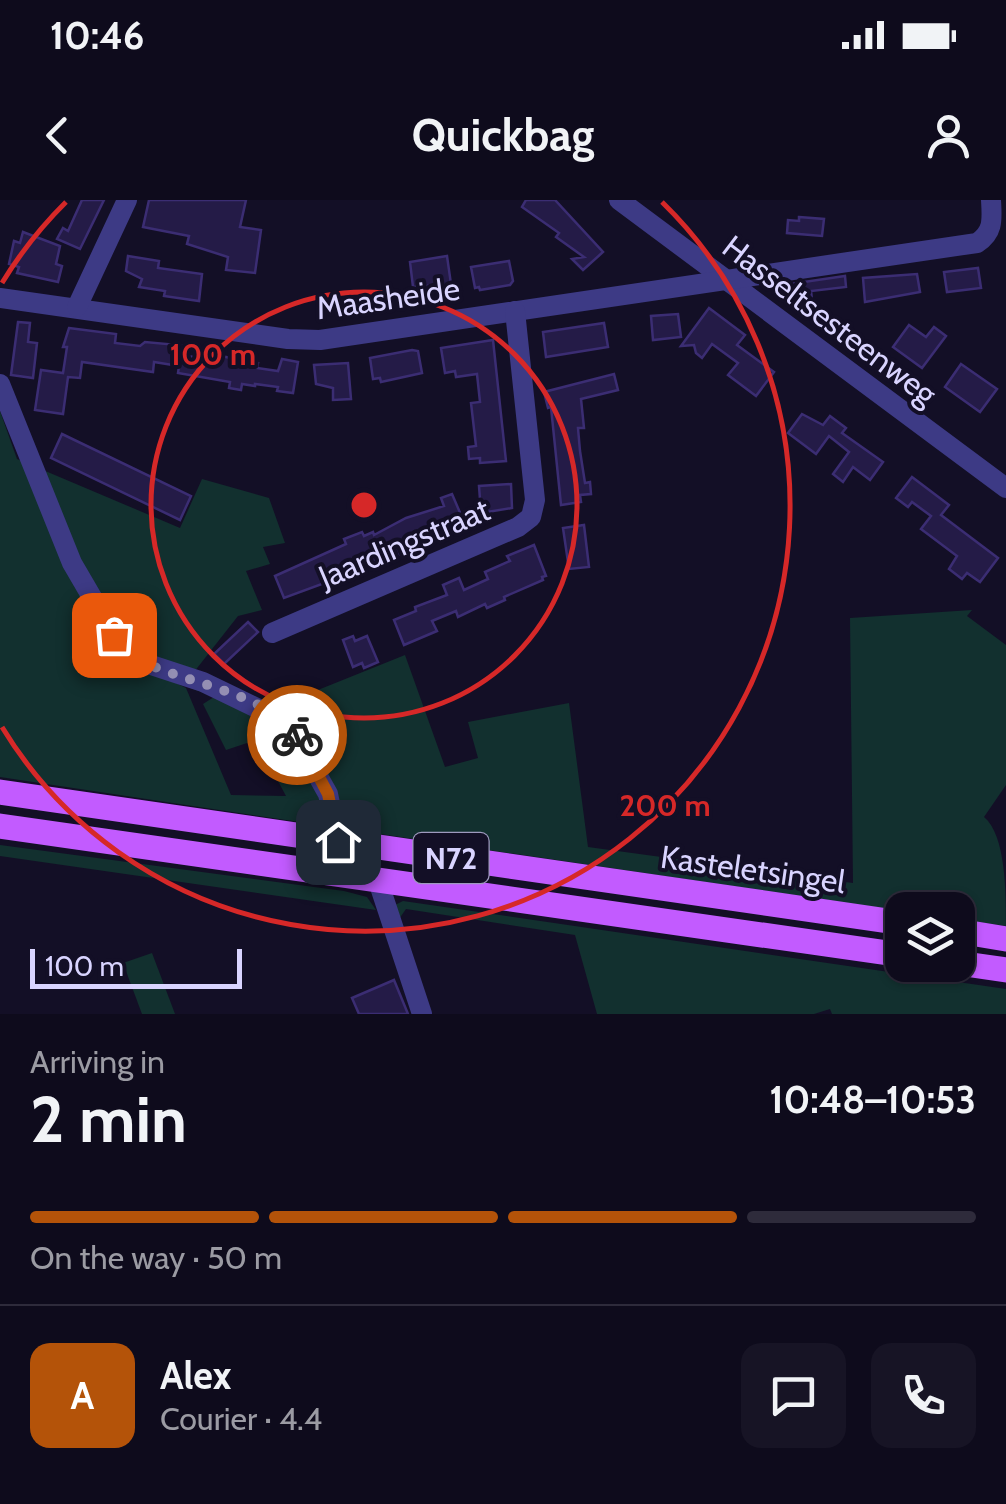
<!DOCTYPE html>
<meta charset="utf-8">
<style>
body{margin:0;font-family:Cabin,sans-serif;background:#171425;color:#f1f3f6;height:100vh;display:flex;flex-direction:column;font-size:38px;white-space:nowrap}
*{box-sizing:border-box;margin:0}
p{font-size:32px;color:#9b9ba3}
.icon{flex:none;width:55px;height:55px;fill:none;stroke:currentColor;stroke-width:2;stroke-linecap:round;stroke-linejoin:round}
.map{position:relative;height:814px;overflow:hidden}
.panel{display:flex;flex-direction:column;background:#0e0b1c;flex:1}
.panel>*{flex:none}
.buttons{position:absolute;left:885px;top:692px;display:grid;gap:20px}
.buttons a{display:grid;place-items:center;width:90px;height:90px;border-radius:20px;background:#0e0b1c;box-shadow:0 2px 8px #0004,0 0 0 2px #2e2b3b;font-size:50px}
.scale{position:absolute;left:30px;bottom:25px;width:212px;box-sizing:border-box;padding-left:10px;border:5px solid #d9d4ff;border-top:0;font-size:28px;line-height:35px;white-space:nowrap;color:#d9d4ff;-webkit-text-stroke:8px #130f26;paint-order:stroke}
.pin{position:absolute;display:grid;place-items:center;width:85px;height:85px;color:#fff;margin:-42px;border-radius:20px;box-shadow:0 5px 15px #0006}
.courier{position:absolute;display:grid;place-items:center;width:100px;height:100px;margin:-50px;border:8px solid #b45309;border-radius:50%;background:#fff;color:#222;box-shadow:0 2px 12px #0007}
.overview em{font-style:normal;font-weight:700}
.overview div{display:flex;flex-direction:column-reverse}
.overview{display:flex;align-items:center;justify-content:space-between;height:170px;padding:0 30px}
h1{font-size:65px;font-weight:700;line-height:75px}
.bar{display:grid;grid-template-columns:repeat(4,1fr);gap:15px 10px;align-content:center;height:120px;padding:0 30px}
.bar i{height:12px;border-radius:8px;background:#2e2b3b}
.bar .selected{background:#b45309}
.bar p{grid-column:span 4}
.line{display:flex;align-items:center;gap:25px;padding:0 30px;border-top:2px solid #2e2b3b}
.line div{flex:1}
.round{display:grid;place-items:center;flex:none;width:105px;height:105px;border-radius:20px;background:#171425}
.status{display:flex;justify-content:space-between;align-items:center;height:70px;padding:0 50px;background:#0e0b1c;direction:ltr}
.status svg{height:28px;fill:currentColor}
header{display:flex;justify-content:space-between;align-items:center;height:130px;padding:0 30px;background:#0e0b1c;font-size:45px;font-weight:700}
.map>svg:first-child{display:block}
.green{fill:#12302f;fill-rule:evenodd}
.building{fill:#241b47;stroke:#3b2d73;stroke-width:2.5}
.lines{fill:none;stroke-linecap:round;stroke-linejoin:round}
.minor{stroke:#3d3a85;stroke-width:20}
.major{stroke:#c25bff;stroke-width:25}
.done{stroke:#948fb3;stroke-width:10;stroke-dasharray:0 18}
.route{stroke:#b45309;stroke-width:12}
.ring{fill:none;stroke:#d62828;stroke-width:5}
.labels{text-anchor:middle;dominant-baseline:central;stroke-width:8;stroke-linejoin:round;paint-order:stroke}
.shield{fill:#130f26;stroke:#9e99be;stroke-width:2.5}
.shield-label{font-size:30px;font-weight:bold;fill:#d9d4ff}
.street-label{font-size:32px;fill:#d9d4ff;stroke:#130f26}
.centre{fill:#d62828;stroke:#130f26;stroke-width:5}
.ring-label{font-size:30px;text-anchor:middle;font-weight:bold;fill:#d62828;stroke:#130f26;stroke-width:8;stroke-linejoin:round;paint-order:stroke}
</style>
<div class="status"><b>10:46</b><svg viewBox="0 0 49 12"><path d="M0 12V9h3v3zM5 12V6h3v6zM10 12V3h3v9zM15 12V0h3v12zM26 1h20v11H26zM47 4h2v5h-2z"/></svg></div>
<header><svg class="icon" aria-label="back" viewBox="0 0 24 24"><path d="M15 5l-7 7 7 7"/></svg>Quickbag<svg class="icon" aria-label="person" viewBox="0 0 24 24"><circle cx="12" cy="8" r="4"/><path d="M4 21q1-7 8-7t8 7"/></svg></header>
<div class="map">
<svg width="1006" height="814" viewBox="0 0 1006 814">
<rect width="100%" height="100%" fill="#130f26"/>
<g class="green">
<path d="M 0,211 L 17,259 L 180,328 L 202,279 L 269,298 L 285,343 L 263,347 L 270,364 L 246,371 L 262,410 L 238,416 L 194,472 L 273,506 L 324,607 L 322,618 L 313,624 L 0,577 ZM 170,480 L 214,497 L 203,504 L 226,550 L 256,540 L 286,596 L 231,595 L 186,488 Z"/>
<path d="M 972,410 L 967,416 L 1006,445 L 1006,585 L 984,617 C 1006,635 1006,693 1006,726 L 958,719 L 958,710 L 902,711 L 360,631 L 336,600 L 288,502 L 405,455 L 445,567 L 478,558 L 468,522 L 569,503 L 588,647 L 853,683 L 850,418 Z"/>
<path d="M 0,645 L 344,691 L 367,697 L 376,710 L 0,656 Z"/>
<path d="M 403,701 L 1006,789 L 1006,814 L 832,814 L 830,809 L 814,814 L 597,814 L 575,735 L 406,709 L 399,719 L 395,705 Z"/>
<path d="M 152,753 L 175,814 L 142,814 L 123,763 Z"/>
</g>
<g class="building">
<path d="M 82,0 L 104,0 L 80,49 L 57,39 L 63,28 L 68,31 Z"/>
<path d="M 149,0 L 246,0 L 240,27 L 261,30 L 255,73 L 226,70 L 228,57 L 187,44 L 189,36 L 143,27 Z"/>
<path d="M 526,0 L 555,0 L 603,52 L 583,70 L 572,59 L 584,57 L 556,37 L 559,33 L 522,7 Z"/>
<path d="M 799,17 L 824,19 L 822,36 L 787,33 L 788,20 L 799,21 Z"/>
<path d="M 23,32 L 60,46 L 56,64 L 62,66 L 58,82 L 17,73 L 19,67 L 9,64 L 14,41 L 20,43 Z"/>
<path d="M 128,56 L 159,61 L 158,68 L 202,74 L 199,101 L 164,96 L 165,91 L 139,87 L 142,79 L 126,71 Z"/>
<path d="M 447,56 L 451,84 L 413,87 L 410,62 Z"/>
<path d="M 509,61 L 513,81 L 510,85 L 480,90 L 479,87 L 475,88 L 471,67 Z"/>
<path d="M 978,68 L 981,88 L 947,92 L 944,72 Z"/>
<path d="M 917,74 L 920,92 L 865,102 L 863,78 Z"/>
<path d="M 845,76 L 846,87 L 811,91 L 812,100 L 792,102 L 790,84 Z"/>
<path d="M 709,108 L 745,135 L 737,145 L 774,172 L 756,196 L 728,175 L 738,163 L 712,144 L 702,158 L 696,153 L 694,145 L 681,146 Z"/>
<path d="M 678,114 L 681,137 L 653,140 L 651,116 Z"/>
<path d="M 18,122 L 30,123 L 28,142 L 37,143 L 33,178 L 11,175 Z"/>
<path d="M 604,123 L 608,147 L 546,157 L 543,132 Z"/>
<path d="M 909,125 L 926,137 L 934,127 L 946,136 L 922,168 L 893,147 Z"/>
<path d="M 69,128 L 116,134 L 115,143 L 140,146 L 145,142 L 189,146 L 187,156 L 210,159 L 210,154 L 258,163 L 257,168 L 278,171 L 282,159 L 298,162 L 293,193 L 277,191 L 278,187 L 255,184 L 255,186 L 242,184 L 241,190 L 229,188 L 230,182 L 178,173 L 179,166 L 154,162 L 153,172 L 82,162 L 80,178 L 68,177 L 63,214 L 35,210 L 41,170 L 63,173 L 67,147 L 63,147 Z"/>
<path d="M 493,140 L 506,261 L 480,263 L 480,258 L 469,259 L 468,247 L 476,246 L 471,203 L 480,202 L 477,174 L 456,177 L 455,171 L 445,173 L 441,148 Z"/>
<path d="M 412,150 L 418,151 L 422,173 L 381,182 L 380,178 L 373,179 L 370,158 Z"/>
<path d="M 348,163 L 351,199 L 333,200 L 333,188 L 316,184 L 314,165 Z"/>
<path d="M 961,164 L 997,189 L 980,212 L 945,187 Z"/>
<path d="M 614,174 L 618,190 L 581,199 L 584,228 L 578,228 L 580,251 L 585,283 L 590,282 L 591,294 L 580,295 L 581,302 L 561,305 L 551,207 L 548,208 L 544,192 Z"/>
<path d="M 802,214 L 823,225 L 830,216 L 846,228 L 842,233 L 883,262 L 870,280 L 853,267 L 843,282 L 833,274 L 849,252 L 829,236 L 816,254 L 788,233 Z"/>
<path d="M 62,234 L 191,296 L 180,320 L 51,258 Z"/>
<path d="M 912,277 L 949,305 L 941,315 L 998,358 L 980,382 L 967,373 L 962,379 L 949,369 L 957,356 L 921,329 L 931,316 L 912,302 L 908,307 L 896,298 Z"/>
<path d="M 511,284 L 512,308 L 481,313 L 479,286 Z"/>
<path d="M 452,294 L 464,322 L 424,337 L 426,342 L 387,360 L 284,398 L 275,376 L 346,344 L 344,339 L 362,332 L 364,336 L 373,332 L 374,335 L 406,318 L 444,306 L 441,298 Z"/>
<path d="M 584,325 L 589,367 L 569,369 L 563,328 Z"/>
<path d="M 534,345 L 546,376 L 542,377 L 543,380 L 504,397 L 505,400 L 487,408 L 485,404 L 458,417 L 456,411 L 432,421 L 437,431 L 404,445 L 394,420 L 416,411 L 415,407 L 447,395 L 443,385 L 459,378 L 464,390 L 488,379 L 485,372 L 510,361 L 507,356 Z"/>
<path d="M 248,422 L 258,432 L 224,464 L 214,454 Z"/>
<path d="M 353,436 L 355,441 L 367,436 L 378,462 L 364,468 L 362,463 L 353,467 L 343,440 Z"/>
<path d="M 394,780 L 408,814 L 359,814 L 352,798 Z"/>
</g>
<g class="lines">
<g class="minor">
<path d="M 619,0 L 1006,288"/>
<path d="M 0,98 L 288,139 L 320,140 L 977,43 C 994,32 992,19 991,0"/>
<path d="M 77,107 L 127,0"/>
<path d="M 0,184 L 72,363 L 114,435 L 139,461 L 203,482 L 288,523 L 328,594 L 338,641"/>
<path d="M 272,433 L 518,327 L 531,317 L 535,300 L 515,111"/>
<path d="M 377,678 L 422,814"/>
</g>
<g class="major">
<path d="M 0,592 L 902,723"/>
<path d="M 0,626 L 902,755"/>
<path d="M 958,731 L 1006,739"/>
<path d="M 958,763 L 1006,770"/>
</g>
</g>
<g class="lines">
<path class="done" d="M 114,435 C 123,444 132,456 143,462 C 189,484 265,493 297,535"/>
<path class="route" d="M 297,535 L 328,594 L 338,642"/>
</g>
<g class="ring">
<circle cx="364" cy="305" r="213"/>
<path d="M2 83A425 425 0 0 1 66 2M662 2A425 425 0 1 1 2 527"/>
</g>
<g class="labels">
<rect class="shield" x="413.5" y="633" width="75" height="50" rx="8"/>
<g class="shield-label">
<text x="451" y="658">N72</text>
</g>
<g class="street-label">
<text transform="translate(388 98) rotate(-8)">Maasheide</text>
<text transform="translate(830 120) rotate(37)">Hasseltsesteenweg</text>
<text transform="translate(404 343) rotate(-23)">Jaardingstraat</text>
<text transform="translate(753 669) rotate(8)">Kasteletsingel</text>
</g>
</g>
<circle cx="364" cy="305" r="15" class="centre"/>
<g class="ring-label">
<text x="213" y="165">100 m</text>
<text x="665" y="616">200 m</text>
</g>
</svg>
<div class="buttons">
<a><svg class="icon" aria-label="layers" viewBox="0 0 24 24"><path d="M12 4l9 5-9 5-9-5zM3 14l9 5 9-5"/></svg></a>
</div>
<div class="scale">100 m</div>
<div class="pin" style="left:114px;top:435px;background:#ea580c"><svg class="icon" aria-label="bag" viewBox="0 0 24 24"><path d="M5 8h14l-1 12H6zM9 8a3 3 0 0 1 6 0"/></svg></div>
<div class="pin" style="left:338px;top:642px;background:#1f2937"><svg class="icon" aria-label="home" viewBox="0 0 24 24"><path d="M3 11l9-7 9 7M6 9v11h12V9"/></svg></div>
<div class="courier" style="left:297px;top:535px"><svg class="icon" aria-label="bike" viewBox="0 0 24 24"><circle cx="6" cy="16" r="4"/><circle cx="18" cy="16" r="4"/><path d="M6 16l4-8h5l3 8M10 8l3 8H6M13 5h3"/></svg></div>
</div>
<section class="panel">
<div class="overview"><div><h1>2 min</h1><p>Arriving in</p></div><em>10:48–10:53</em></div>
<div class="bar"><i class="selected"></i><i class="selected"></i><i class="selected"></i><i></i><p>On the way · 50 m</p></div>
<div class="line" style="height:180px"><b class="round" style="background:#b45309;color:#fff">A</b><div><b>Alex</b><p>Courier · 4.4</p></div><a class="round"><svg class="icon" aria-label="chat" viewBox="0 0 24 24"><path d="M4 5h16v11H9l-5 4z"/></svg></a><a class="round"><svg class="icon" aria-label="phone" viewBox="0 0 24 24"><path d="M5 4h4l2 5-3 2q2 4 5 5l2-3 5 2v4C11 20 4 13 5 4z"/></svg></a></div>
</section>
